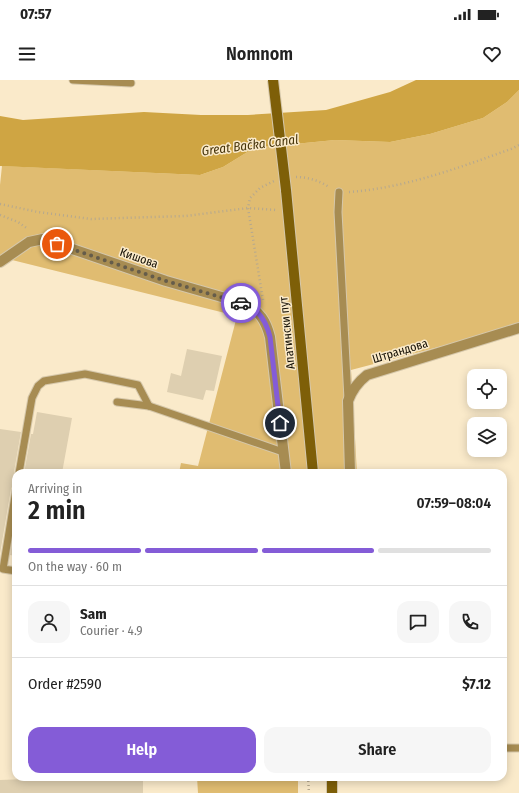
<!DOCTYPE html>
<meta charset="utf-8">
<style>
body{margin:0;font-family:"Fira Sans Condensed",sans-serif;background:#f6f6f6;color:#222;height:100vh;display:flex;flex-direction:column;font-size:15px;white-space:nowrap}
*{box-sizing:border-box;margin:0}
p{font-size:13px;color:#767676}
.icon{flex:none;width:22px;height:22px;fill:none;stroke:currentColor;stroke-width:2;stroke-linecap:round;stroke-linejoin:round}
.map{position:relative;flex:1;overflow:hidden}
.sheet{position:absolute;left:12px;top:389px;width:495px;height:312px;display:flex;flex-direction:column;background:#fff;border-radius:12px;box-shadow:0 2px 10px #0003}
.sheet>*{flex:none}
.buttons{position:absolute;left:467px;top:289px;display:grid;gap:8px}
.buttons a{display:grid;place-items:center;width:40px;height:40px;border-radius:8px;background:#fff;box-shadow:0 2px 10px #0003;font-size:20px}
.pin{position:absolute;display:grid;place-items:center;width:34px;height:34px;color:#fff;margin:-17px;border:2px solid #fff;border-radius:50%;box-shadow:0 1px 4px #0007}
.courier{position:absolute;display:grid;place-items:center;width:40px;height:40px;margin:-20px;border:3px solid #845cd7;border-radius:50%;background:#fff;color:#222;box-shadow:0 1px 5px #0007}
.head em{font-style:normal;font-weight:600}
.head div{display:flex;flex-direction:column-reverse}
.head{display:flex;align-items:center;justify-content:space-between;height:68px;padding:0 16px}
h1{font-size:26px;font-weight:600;line-height:30px}
.bar{display:grid;grid-template-columns:repeat(4,1fr);gap:6px 4px;align-content:center;height:48px;padding:0 16px}
.bar i{height:5px;border-radius:3px;background:#e0e0e0}
.bar .selected{background:#845cd7}
.bar p{grid-column:span 4}
.line{display:flex;align-items:center;gap:10px;padding:0 16px;border-top:1px solid #e0e0e0}
.line div{flex:1}
.round{display:grid;place-items:center;flex:none;width:42px;height:42px;border-radius:12px;background:#f6f6f6}
.button{display:flex;gap:8px;margin-top:auto;padding:8px 16px}
.button a{flex:1;height:46px;border-radius:12px;background:#845cd7;color:#fff;font-size:16px;font-weight:600;line-height:46px;text-align:center}
.button a+a{background:#f6f6f6;color:#222}
.status{display:flex;justify-content:space-between;align-items:center;height:28px;padding:0 20px;background:#fff;direction:ltr}
.status svg{height:11px;fill:currentColor}
header{display:flex;justify-content:space-between;align-items:center;height:52px;padding:0 16px;background:#fff;font-size:18px;font-weight:600}
.map>svg:first-child{display:block}
.green{fill:#e0bc71}
.water{fill:#cfa543}
.building{fill:#decfb0}
.lines{fill:none;stroke-linecap:round;stroke-linejoin:round}
.lane-casing{stroke:#d5c7aa;stroke-width:9}
.street-casing{stroke:#d5c7aa;stroke-width:12}
.secondary-casing{stroke:#d5c7aa;stroke-width:12}
.path{stroke:#b5a88f;stroke-width:2.5;stroke-dasharray:1 3;stroke-linecap:butt}
.lane{stroke:#a78c52;stroke-width:7}
.street{stroke:#a78c52;stroke-width:10}
.secondary{stroke:#7e5f08;stroke-width:10}
.secondary-bridge-casing{stroke:#d5c7aa;stroke-width:12;stroke-linecap:butt}
.secondary-bridge{stroke:#7e5f08;stroke-width:10}
.done{stroke:#655c4a;stroke-width:4;stroke-dasharray:0 7.2}
.route{stroke:#845cd7;stroke-width:5}
.labels{text-anchor:middle;dominant-baseline:central;stroke-width:3;stroke-linejoin:round;paint-order:stroke}
.street-label{font-size:12px;fill:#151005;stroke:#faeaca}
.water-label{font-size:13px;font-style:italic;fill:#46340a;stroke:#faeaca}
</style>
<div class="status"><b>07:57</b><svg viewBox="0 0 49 12"><path d="M0 12V9h3v3zM5 12V6h3v6zM10 12V3h3v9zM15 12V0h3v12zM26 1h20v11H26zM47 4h2v5h-2z"/></svg></div>
<header><svg class="icon" aria-label="menu" viewBox="0 0 24 24"><path d="M4 6h16M4 12h16M4 18h16"/></svg>Nomnom<svg class="icon" aria-label="heart" viewBox="0 0 24 24"><path d="M12 20l-8-8c-3-5 5-10 8-4 3-6 11-1 8 4z"/></svg></header>
<div class="map">
<svg width="519" height="713" viewBox="0 0 519 713">
<rect width="100%" height="100%" fill="#faeaca"/>
<g class="green">
<path d="M 519,10 L 519,246 L 351,290 L 357,393 L 179,393 L 181,383 L 198,386 L 237,236 L 0,177 L 0,105 L 2,86 L 200,95 L 223,87 L 254,68 L 335,60 L 390,62 L 430,54 L 483,38 L 507,22 Z"/>
<path d="M 197,697 L 298,697 L 298,713 L 198,713 Z"/>
</g>
<path class="water" d="M 416,0 L 519,0 L 519,10 L 507,22 L 483,38 L 430,54 L 390,62 L 335,60 L 254,68 L 223,87 L 200,95 L 0,86 L 0,36 L 23,40 L 144,32 L 201,35 L 248,35 L 326,30 L 390,12 Z"/>
<g class="building">
<path d="M 187,269 L 222,276 L 214,311 L 206,310 L 203,320 L 167,312 L 171,293 L 181,296 Z"/>
<path d="M 37,332 L 72,338 L 62,393 L 24,393 L 31,354 L 33,354 Z"/>
<path d="M 0,349 L 21,352 L 14,392 L 16,397 L 16,405 L 12,407 L 11,409 L 0,474 Z"/>
<path d="M 16,441 L 16,476 L 10,475 Z"/>
<path d="M 81,697 L 143,697 L 143,713 L 0,713 L 0,700 Z"/>
</g>
<g class="lines">
<defs>
<g id="lane">
<path d="M 73,0 L 131,3"/>
<path d="M 339,112 L 338,132 L 348,319"/>
<path d="M 117,322 L 149,326 L 283,372"/>
<path d="M 19,393 L 32,318 L 38,306 L 44,301 L 85,294 L 138,305 L 149,326"/>
<path d="M 16,410 L 3,489 L 16,491"/>
<path d="M 503,668 L 519,668"/>
</g>
<g id="street">
<path d="M 0,182 L 29,162 L 43,159 L 166,201 L 246,224 C 260,232 266,241 270,257 L 286,393"/>
<path d="M 350,393 L 348,321 C 352,310 358,302 367,295 L 519,248"/>
</g>
<g id="secondary">
<path d="M 286,110 L 313,393"/>
<path d="M 332,697 L 332,713"/>
</g>
</defs>
<use href="#lane" class="lane-casing"/>
<use href="#street" class="street-casing"/>
<use href="#secondary" class="secondary-casing"/>
<g class="path">
<path d="M 296,97 C 308,97 320,101 329,107"/>
<path d="M 349,112 C 405,108 458,88 511,69 L 519,65"/>
<path d="M 0,124 L 38,132 L 91,139 L 186,136 L 248,128 L 276,130"/>
<path d="M 0,135 L 18,142 L 28,149"/>
<path d="M 263,220 L 248,128 L 250,118 L 260,108 L 274,101"/>
<path d="M 308,697 L 309,713"/>
</g>
<use href="#lane" class="lane"/>
<use href="#street" class="street"/>
<use href="#secondary" class="secondary"/>
<defs>
<path id="secondary-bridge" d="M 273,0 L 286,110"/>
</defs>
<use href="#secondary-bridge" class="secondary-bridge-casing"/>
<use href="#secondary-bridge" class="secondary-bridge"/>
</g>
<g class="lines">
<path class="done" d="M 57,164 L 166,201 L 241,223"/>
<path class="route" d="M 241,223 C 257,227 266,241 270,257 L 280,343"/>
</g>
<g class="labels">
<g class="street-label">
<text transform="translate(139 178) rotate(19)">Кишова</text>
<text transform="translate(287 253) rotate(-96)">Апатински пут</text>
<text transform="translate(400 271) rotate(-17)">Штрандова</text>
</g>
<g class="water-label">
<text transform="translate(250 65) rotate(-7)">Great Bačka Canal</text>
</g>
</g>
</svg>
<div class="buttons">
<a><svg class="icon" aria-label="locate" viewBox="0 0 24 24"><circle cx="12" cy="12" r="6"/><path d="M12 2v4M12 18v4M2 12h4M18 12h4"/></svg></a>
<a><svg class="icon" aria-label="layers" viewBox="0 0 24 24"><path d="M12 4l9 5-9 5-9-5zM3 14l9 5 9-5"/></svg></a>
</div>
<div class="pin" style="left:57px;top:164px;background:#ea580c"><svg class="icon" aria-label="bag" viewBox="0 0 24 24"><path d="M5 8h14l-1 12H6zM9 8a3 3 0 0 1 6 0"/></svg></div>
<div class="pin" style="left:280px;top:343px;background:#1f2937"><svg class="icon" aria-label="home" viewBox="0 0 24 24"><path d="M3 11l9-7 9 7M6 9v11h12V9"/></svg></div>
<div class="courier" style="left:241px;top:223px"><svg class="icon" aria-label="car" viewBox="0 0 24 24"><path d="M5 17H2v-5l4-1 3-4h7l3 4 3 1v5h-3M9 17h6M6 11h13"/><circle cx="7" cy="17" r="2"/><circle cx="17" cy="17" r="2"/></svg></div>
<section class="sheet">
<div class="head"><div><h1>2 min</h1><p>Arriving in</p></div><em>07:59–08:04</em></div>
<div class="bar"><i class="selected"></i><i class="selected"></i><i class="selected"></i><i></i><p>On the way · 60 m</p></div>
<div class="line" style="height:72px"><a class="round"><svg class="icon" aria-label="person" viewBox="0 0 24 24"><circle cx="12" cy="8" r="4"/><path d="M4 21q1-7 8-7t8 7"/></svg></a><div><b>Sam</b><p>Courier · 4.9</p></div><a class="round"><svg class="icon" aria-label="chat" viewBox="0 0 24 24"><path d="M4 5h16v11H9l-5 4z"/></svg></a><a class="round"><svg class="icon" aria-label="phone" viewBox="0 0 24 24"><path d="M5 4h4l2 5-3 2q2 4 5 5l2-3 5 2v4C11 20 4 13 5 4z"/></svg></a></div>
<div class="line" style="height:52px"><div>Order #2590</div><b>$7.12</b></div>
<div class="button"><a>Help</a><a>Share</a></div>
</section>
</div>
